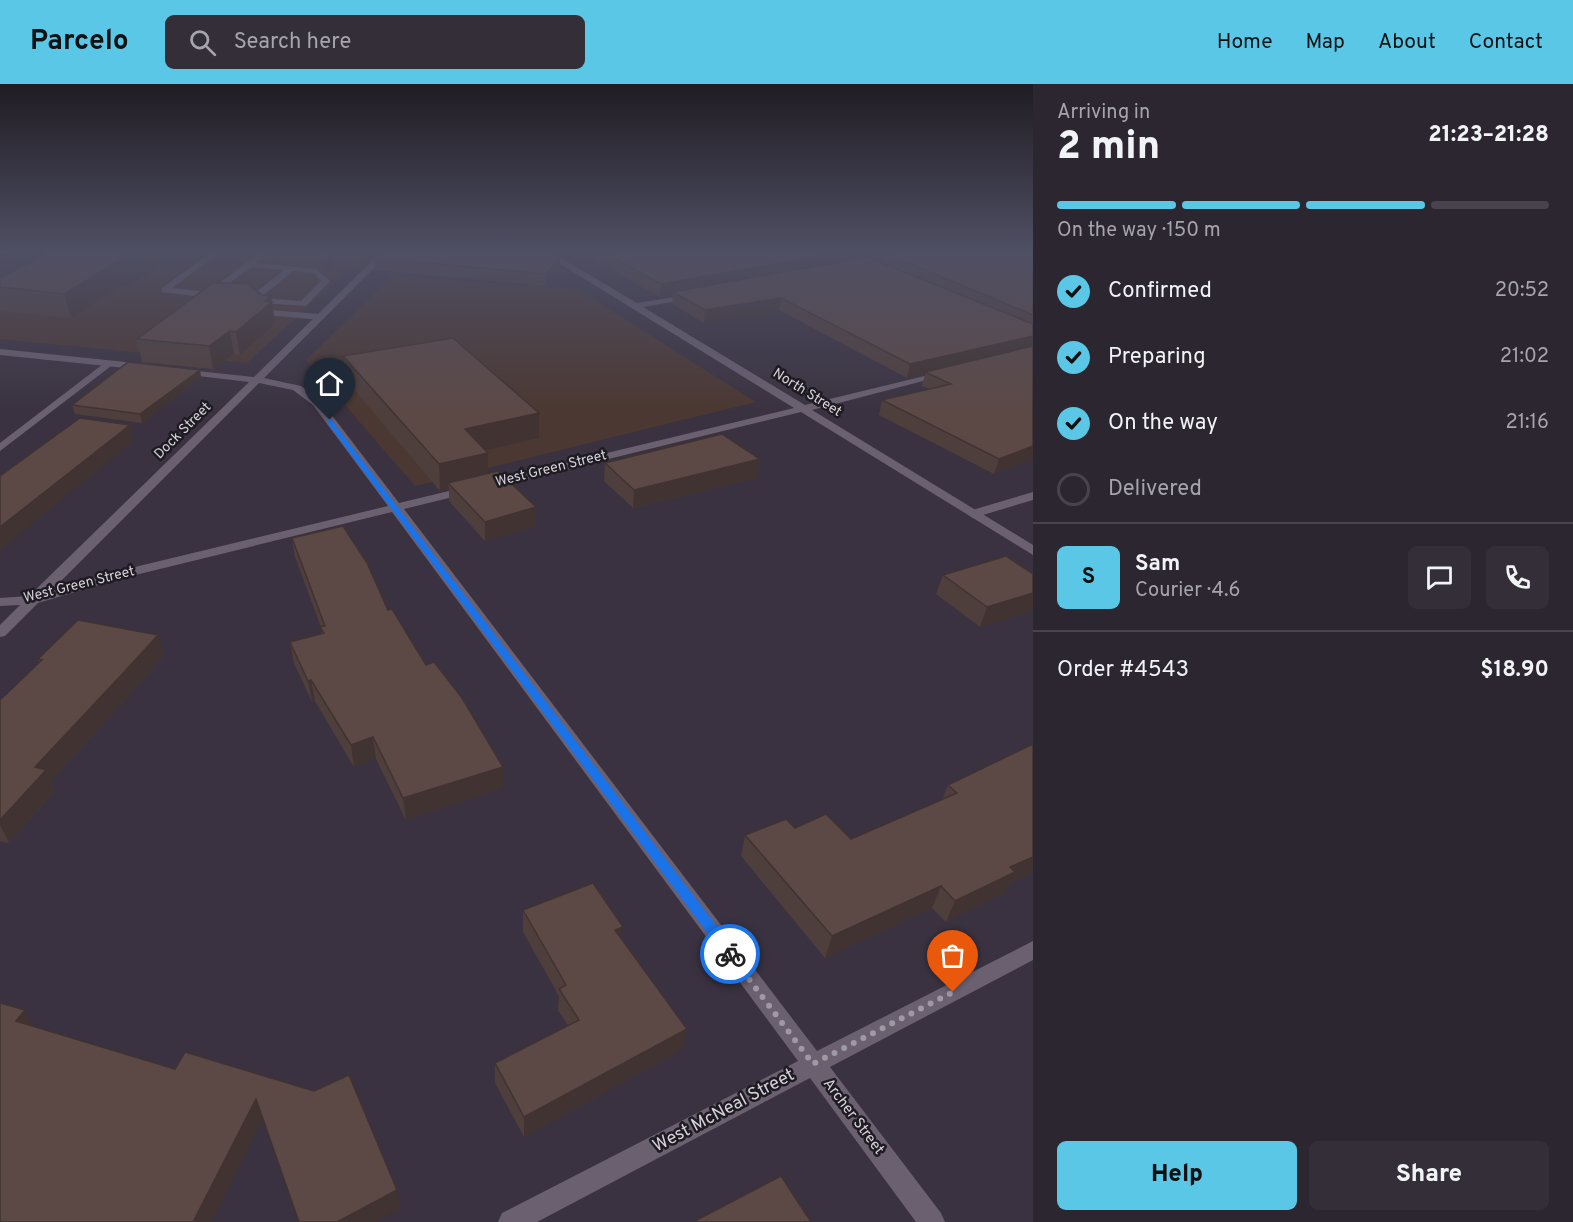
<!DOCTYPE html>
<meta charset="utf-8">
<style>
body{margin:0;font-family:Overpass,sans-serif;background:#342e38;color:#f1f3f6;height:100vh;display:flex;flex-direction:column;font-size:22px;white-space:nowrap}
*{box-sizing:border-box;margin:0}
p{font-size:20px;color:#a6a5ab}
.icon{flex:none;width:33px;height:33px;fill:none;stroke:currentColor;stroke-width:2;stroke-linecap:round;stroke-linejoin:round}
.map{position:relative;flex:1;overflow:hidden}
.drawer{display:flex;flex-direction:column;background:#2c2630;width:540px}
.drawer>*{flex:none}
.pin{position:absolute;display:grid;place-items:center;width:51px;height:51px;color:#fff;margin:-62px -26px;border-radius:50% 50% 50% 0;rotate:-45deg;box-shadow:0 0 6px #0007}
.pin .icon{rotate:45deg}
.courier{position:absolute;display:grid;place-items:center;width:60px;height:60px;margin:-30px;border:4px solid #1a73e8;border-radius:50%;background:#fff;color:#222;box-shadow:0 2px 8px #0007}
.overview em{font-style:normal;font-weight:800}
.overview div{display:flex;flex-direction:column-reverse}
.overview{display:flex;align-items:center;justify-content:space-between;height:102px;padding:0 24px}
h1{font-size:39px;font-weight:800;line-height:45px}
.bar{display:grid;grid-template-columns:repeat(4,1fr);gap:9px 6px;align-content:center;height:72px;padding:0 24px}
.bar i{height:8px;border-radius:4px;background:#48434c}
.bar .on{background:#5bc7e7}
.bar p{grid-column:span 4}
.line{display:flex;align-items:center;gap:15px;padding:0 24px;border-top:2px solid #48434c}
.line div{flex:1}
.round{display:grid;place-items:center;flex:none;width:63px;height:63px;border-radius:9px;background:#342e38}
ol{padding:0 24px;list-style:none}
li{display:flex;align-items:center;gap:18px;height:66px}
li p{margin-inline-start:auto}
li .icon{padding:6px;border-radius:50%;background:#5bc7e7;color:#111;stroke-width:4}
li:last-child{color:#a6a5ab}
li i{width:33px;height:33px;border:3px solid #48434c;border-radius:50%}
.button{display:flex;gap:12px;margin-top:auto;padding:12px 24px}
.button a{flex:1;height:69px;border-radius:9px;background:#5bc7e7;color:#111;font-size:24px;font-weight:800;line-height:69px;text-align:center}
.button a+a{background:#342e38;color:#f1f3f6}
header{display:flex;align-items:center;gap:36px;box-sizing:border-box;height:84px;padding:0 30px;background:#5bc7e7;color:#111}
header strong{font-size:28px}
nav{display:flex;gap:33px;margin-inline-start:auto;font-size:21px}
.search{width:420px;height:54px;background:#342e38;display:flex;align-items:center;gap:15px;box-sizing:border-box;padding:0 21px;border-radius:9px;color:#a6a5ab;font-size:22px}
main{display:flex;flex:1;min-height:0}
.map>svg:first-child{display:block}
.education{fill:#4b3832}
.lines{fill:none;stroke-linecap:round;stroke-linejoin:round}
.lane{fill:#6a6070;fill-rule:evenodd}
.street{fill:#6a6070;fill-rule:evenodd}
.wall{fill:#4f3f3c;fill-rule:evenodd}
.shaded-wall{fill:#403331}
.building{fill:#5c4946;stroke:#403331;stroke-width:1.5}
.route{fill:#1a73e8}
.done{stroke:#9f99a3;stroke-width:6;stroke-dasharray:0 10.8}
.labels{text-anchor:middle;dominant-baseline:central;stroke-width:5;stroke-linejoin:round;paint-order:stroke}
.far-street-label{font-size:14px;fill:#d5d0d9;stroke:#1f1b22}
.street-label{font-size:15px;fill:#d5d0d9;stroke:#1f1b22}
.near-street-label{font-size:18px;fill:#d5d0d9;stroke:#1f1b22}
</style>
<header>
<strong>Parcelo</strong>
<div class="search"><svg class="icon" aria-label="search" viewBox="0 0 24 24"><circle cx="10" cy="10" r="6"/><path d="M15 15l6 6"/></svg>Search here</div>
<nav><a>Home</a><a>Map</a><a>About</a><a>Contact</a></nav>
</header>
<main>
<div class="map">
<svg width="1033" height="1138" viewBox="0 0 1033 1138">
<rect width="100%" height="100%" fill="#3a3240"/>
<g class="education">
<path d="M 182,167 L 369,167 L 247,279 L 0,255 L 0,192 L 126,203 Z"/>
<path d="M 392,192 L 577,205 L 756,318 L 415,402 L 306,276 Z"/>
</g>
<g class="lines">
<g class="lane">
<path d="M 213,167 L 222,167 L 172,204 L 207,208 L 263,167 L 272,167 L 256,179 L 316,185 L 330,197 L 306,222 L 261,219 L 269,226 L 321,230 L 325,233 L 321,236 L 267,231 L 255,223 L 256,219 L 249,218 L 249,214 L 284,186 L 251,183 L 216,209 L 222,212 L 218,215 L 162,208 L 162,204 ZM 293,187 L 314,189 L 321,197 L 301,217 L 260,214 Z"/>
<path d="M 107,277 L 115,279 L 0,367 L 0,359 Z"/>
<path d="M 1033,408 L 1033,416 L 973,434 L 967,430 L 969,427 Z"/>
</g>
<g class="street">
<path d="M 0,167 L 9,167 L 0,172 Z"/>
<path d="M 382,167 L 391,167 L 264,294 L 301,302 L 321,317 L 399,419 L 794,324 L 539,167 L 549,167 L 637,219 L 694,210 L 694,214 L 643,223 L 805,321 L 941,288 L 946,291 L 812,326 L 1033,461 L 1033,471 L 801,328 L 404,425 L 817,967 L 1033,857 L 1033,876 L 830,983 L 941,1129 L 945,1138 L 916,1138 L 810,994 L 537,1138 L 498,1138 L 502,1129 L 798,977 L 392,428 L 119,495 L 38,519 L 5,552 L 0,553 L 0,541 L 20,521 L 0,522 L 0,514 L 29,512 L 249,298 L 181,290 L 176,287 L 178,285 L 254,293 ZM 259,299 L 293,306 L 313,321 L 388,422 L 110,489 L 51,507 Z"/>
<path d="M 0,265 L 145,280 L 150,283 L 145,286 L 0,271 Z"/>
</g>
</g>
<g class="wall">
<path d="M 175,167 L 71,234 L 0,227 L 0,194 Z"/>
<path d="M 378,167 L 361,185 L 334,182 L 325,190 L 316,183 L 287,180 L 285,168 Z"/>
<path d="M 381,167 L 571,167 L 566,174 L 560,171 L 560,182 L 546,202 L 375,186 L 374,174 Z"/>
<path d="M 581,167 L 1033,167 L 1033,375 L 994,390 L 879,331 L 882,316 L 929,305 L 922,302 L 925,290 L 907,294 L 779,226 L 704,239 L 672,220 L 673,210 L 659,213 ZM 853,170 L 866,173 L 851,176 ZM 883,172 L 882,179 L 870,174 Z"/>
<path d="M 262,211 L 271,212 L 275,240 L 240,271 L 234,270 L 213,285 L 142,278 L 137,255 Z"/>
<path d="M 343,272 L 539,354 L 485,366 L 488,369 L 488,389 L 536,442 L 485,457 L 449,417 L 449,405 L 440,407 L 346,296 Z"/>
<path d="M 200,286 L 201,294 L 142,339 L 75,330 L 72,321 Z"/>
<path d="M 760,375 L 757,394 L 633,424 L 604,397 L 605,379 Z"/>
<path d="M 292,454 L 388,526 L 426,581 L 503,704 L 406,736 L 376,675 L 354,683 L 315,617 L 312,618 L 294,579 L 290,558 L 322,550 L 321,543 L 295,473 Z"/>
<path d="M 1033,490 L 1033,526 L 980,543 L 936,510 L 943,491 Z"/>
<path d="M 164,571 L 133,607 L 51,697 L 55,707 L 9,759 L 0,757 L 0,616 L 39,579 L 38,575 Z"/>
<path d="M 1033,660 L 1033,789 L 1009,800 L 1005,809 L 946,838 L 932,824 L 825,874 L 741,772 L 745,751 L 795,744 L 851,755 L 942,716 L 948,701 Z"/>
<path d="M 523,826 L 621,856 L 687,945 L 682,966 L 524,1053 L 495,999 L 495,979 L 568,942 L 558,926 L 559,912 L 523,848 Z"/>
</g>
<g class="shaded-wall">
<path d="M 135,167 L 175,167 L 71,234 L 64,210 Z"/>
<path d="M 366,167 L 378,167 L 361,185 L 360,173 Z"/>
<path d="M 566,167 L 571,167 L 566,174 Z"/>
<path d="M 849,167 L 853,167 L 851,178 L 673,208 L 673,210 L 659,213 L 661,200 Z"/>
<path d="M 871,167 L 918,167 L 884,169 L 883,172 L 870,174 Z"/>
<path d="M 333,170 L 334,182 L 325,190 L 324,178 Z"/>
<path d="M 560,171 L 560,182 L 546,202 L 546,190 Z"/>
<path d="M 271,212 L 275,240 L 240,271 L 236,248 L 265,217 Z"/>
<path d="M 781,214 L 779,226 L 704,239 L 705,226 Z"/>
<path d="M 230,247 L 234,270 L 213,285 L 209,262 Z"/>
<path d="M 1033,252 L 1033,265 L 925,288 L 925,290 L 907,294 L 910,280 Z"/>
<path d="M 200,286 L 201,294 L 142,339 L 140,330 Z"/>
<path d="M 539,329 L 539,354 L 466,371 L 465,345 Z"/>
<path d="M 130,341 L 134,357 L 0,466 L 0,443 Z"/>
<path d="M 1033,362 L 1033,375 L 994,390 L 999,375 Z"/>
<path d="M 488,369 L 488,395 L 448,399 L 449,405 L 440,407 L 439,380 Z"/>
<path d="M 760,375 L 757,394 L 633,424 L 634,406 Z"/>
<path d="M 536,423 L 536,442 L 485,457 L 485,438 Z"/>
<path d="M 1033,509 L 1033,526 L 980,543 L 987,523 Z"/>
<path d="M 158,551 L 164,571 L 133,607 L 51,697 L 55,707 L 9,759 L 0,741 L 0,736 L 35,683 Z"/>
<path d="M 311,596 L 315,617 L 312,618 L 308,597 Z"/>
<path d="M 373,653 L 376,675 L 354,683 L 351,661 Z"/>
<path d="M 503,683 L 503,704 L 406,736 L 403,714 Z"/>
<path d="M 1033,773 L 1033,789 L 1009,800 L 1005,809 L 946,838 L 955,817 L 1010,783 Z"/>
<path d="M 941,802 L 932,824 L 825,874 L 832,852 Z"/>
<path d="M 623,843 L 620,864 L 615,846 Z"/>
<path d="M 25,926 L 36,947 L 16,937 Z"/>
<path d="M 687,945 L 682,966 L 524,1053 L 524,1033 Z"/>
<path d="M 256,1015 L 263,1035 L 212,1138 L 193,1138 Z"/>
<path d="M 397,1106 L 401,1125 L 376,1138 L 337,1138 Z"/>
</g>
<g class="building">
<path d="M 51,167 L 135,167 L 64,210 L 0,203 L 0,194 Z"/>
<path d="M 286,167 L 366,167 L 360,173 L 333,170 L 324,178 L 315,171 L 285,168 Z"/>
<path d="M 381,167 L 554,167 L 560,171 L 546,190 L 374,174 Z"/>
<path d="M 601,167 L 849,167 L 661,200 Z"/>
<path d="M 893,167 L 1033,167 L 1033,231 L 884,169 Z"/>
<path d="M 867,173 L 1033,240 L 1033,252 L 910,280 L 781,214 L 705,226 L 673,208 Z"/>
<path d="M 213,199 L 246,199 L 262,211 L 271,212 L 265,217 L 272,218 L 236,248 L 230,247 L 209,262 L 137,255 Z"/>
<path d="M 453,254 L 539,329 L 465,345 L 488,369 L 439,380 L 343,272 Z"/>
<path d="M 1033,262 L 1033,362 L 999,375 L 882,316 L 951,300 L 925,288 Z"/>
<path d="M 128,278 L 200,286 L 140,330 L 72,321 Z"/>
<path d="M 80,334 L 130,341 L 0,443 L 0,392 Z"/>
<path d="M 722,350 L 760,375 L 634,406 L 605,379 Z"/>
<path d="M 498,387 L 536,423 L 485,438 L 448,399 Z"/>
<path d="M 343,442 L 367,479 L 388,526 L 392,525 L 426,581 L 434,578 L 462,614 L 503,683 L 403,714 L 373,653 L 351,661 L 311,596 L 308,597 L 290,558 L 324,549 L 320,543 L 325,542 L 292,454 Z"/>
<path d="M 1006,472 L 1033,490 L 1033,509 L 987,523 L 943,491 Z"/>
<path d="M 78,536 L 158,551 L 126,586 L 35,683 L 46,686 L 0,736 L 0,616 L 42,576 L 38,575 Z"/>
<path d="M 1033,660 L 1033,773 L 1010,783 L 1015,788 L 955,817 L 941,802 L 832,852 L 745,751 L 786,735 L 795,744 L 826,730 L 851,755 L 957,709 L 948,701 Z"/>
<path d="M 593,799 L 623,843 L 615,846 L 687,945 L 524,1033 L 495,979 L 579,936 L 559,905 L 566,901 L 523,826 Z"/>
<path d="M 0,919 L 25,926 L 16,937 L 175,985 L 185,968 L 314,1007 L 349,991 L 397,1106 L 337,1138 L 299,1138 L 256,1015 L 193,1138 L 3,1138 L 0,1137 Z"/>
<path d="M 781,1092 L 811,1138 L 693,1138 Z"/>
</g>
<linearGradient id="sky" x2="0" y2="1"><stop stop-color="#201c23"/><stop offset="0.51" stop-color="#4f4f64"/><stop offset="1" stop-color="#4f4f64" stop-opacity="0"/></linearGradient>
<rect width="1033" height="327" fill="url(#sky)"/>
<path class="route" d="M 330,334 L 735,866 L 737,870 L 735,874 L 726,874 L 327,338 Z"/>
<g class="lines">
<path class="done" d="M 730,870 L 813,980 L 953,908"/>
</g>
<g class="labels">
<g class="far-street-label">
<text transform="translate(807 309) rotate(32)">North Street</text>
<text transform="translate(183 347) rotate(-45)">Dock Street</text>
<text transform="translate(551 385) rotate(-14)">West Green Street</text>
<text transform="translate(79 501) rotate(-14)">West Green Street</text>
</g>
<g class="street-label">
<text transform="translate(853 1033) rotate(53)">Archer Street</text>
</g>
<g class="near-street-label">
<text transform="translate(724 1027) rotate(-28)">West McNeal Street</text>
</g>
</g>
</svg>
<div class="pin" style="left:953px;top:908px;background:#ea580c"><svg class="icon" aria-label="bag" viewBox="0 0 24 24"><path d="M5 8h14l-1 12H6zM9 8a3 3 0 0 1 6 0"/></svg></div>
<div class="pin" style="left:330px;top:336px;background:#1f2937"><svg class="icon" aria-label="home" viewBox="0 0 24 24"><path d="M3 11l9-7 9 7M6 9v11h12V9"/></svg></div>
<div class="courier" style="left:730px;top:870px"><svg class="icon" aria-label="bike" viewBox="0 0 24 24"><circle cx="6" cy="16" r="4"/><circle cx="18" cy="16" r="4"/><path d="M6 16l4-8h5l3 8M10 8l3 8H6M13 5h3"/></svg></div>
</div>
<section class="drawer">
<div class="overview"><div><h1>2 min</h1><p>Arriving in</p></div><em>21:23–21:28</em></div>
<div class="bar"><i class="on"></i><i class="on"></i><i class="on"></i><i></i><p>On the way · 150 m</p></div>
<ol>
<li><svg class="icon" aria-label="check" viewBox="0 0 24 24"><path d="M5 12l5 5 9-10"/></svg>Confirmed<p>20:52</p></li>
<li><svg class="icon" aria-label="check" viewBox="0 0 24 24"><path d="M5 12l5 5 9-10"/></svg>Preparing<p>21:02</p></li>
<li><svg class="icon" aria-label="check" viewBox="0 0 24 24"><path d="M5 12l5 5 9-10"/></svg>On the way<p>21:16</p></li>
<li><i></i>Delivered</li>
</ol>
<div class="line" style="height:108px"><b class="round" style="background:#5bc7e7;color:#111">S</b><div><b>Sam</b><p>Courier · 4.6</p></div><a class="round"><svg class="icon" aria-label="chat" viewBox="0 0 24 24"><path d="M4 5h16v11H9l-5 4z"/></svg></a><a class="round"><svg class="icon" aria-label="phone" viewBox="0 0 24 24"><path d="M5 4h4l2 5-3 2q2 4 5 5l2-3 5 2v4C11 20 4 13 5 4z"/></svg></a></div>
<div class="line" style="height:78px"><div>Order #4543</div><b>$18.90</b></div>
<div class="button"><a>Help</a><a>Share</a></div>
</section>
</main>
